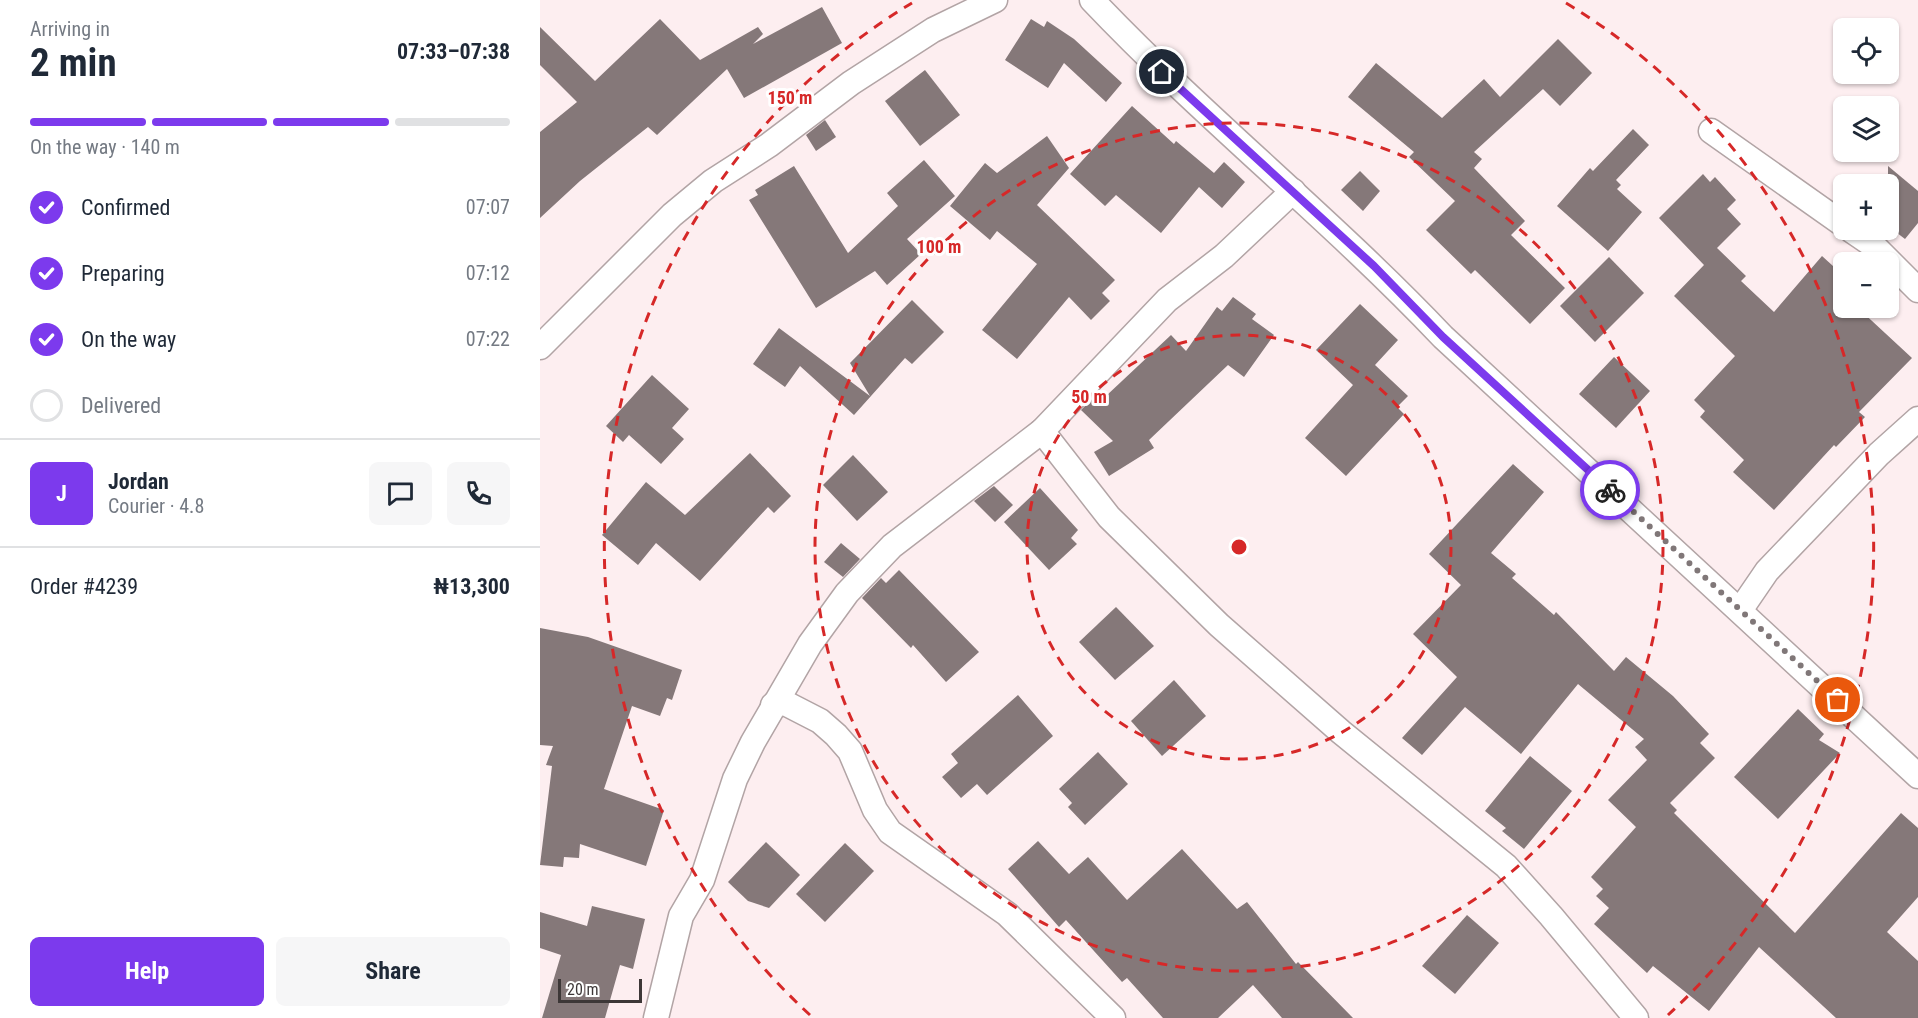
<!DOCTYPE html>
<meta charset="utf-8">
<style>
body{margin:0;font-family:"Roboto Condensed",sans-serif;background:#f6f6f7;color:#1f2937;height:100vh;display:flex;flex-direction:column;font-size:22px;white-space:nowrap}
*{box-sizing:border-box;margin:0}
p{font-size:20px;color:#747a83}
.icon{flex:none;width:33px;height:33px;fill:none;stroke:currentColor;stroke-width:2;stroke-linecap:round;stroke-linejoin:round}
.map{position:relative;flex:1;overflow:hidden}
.details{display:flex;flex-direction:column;background:#fff;width:540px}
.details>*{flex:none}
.fabs{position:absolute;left:1293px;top:18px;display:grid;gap:12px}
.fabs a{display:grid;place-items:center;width:66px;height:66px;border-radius:9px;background:#fff;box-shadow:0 2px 4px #0004;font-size:30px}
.scale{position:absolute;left:18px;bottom:15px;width:84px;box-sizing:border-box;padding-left:6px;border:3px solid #3d3737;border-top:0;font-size:16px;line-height:21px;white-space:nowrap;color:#3d3737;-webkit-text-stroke:4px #fff;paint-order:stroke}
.pin{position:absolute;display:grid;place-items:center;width:51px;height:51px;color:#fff;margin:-26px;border:3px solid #fff;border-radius:50%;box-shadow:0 2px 6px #0007}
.courier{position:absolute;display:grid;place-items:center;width:60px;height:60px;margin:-30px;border:4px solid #7c3aed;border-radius:50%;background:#fff;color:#222;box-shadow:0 2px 8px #0007}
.overview em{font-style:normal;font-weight:700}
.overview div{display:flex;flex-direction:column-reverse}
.overview{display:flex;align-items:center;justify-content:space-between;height:102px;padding:0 30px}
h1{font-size:39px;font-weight:700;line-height:45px}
.bar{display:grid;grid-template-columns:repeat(4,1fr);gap:9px 6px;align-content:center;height:72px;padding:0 30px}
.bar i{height:8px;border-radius:4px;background:#e0e1e3}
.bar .on{background:#7c3aed}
.bar p{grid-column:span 4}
.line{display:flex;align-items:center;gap:15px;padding:0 30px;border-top:2px solid #e0e1e3}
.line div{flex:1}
.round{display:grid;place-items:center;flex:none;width:63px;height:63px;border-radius:9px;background:#f6f6f7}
ol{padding:0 30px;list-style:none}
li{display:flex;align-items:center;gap:18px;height:66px}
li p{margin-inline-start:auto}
li .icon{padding:6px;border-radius:50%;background:#7c3aed;color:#fff;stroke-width:4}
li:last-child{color:#747a83}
li i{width:33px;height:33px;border:3px solid #e0e1e3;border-radius:50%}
.primary-button{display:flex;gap:12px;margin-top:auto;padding:12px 30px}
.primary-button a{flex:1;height:69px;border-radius:9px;background:#7c3aed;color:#fff;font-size:24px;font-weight:700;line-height:69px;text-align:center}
.primary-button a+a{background:#f6f6f7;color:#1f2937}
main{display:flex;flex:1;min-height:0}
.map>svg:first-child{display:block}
.building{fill:#857879}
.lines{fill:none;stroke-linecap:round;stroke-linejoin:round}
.minor-casing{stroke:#b2a4a5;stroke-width:27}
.minor{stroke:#fff;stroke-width:24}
.done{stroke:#807778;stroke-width:6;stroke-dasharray:0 10.8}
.route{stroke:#7c3aed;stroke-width:8}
.ring{fill:none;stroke:#d62828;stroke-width:3;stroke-dasharray:10 8}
.centre{fill:#d62828;stroke:#fff;stroke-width:3}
.ring-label{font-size:18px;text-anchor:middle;font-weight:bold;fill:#d62828;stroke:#fff;stroke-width:6;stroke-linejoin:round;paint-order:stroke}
</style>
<main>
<section class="details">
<div class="overview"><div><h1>2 min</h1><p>Arriving in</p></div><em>07:33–07:38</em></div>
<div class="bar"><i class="on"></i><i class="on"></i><i class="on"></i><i></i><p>On the way · 140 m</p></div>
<ol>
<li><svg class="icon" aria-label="check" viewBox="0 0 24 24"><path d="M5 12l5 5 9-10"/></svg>Confirmed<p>07:07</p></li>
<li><svg class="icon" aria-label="check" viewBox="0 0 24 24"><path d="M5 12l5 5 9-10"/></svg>Preparing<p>07:12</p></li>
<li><svg class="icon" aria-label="check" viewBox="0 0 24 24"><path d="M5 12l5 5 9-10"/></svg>On the way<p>07:22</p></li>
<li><i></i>Delivered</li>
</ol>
<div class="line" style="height:108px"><b class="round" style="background:#7c3aed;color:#fff">J</b><div><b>Jordan</b><p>Courier · 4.8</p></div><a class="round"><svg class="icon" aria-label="chat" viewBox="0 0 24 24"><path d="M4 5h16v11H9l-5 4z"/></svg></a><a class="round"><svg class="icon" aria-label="phone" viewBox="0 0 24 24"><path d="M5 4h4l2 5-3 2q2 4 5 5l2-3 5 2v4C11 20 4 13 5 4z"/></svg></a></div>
<div class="line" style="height:78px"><div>Order #4239</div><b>₦13,300</b></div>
<div class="primary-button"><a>Help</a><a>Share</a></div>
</section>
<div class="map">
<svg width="1378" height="1018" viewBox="0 0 1378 1018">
<rect width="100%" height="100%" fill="#fdeef0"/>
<g class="building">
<path d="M 282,7 L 302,43 L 204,98 L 187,69 L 117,135 L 108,127 L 40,181 L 0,218 L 0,132 L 37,102 L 0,65 L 0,27 L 55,81 L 120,19 L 160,60 L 218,27 L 223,34 L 213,44 Z"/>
<path d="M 491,19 L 504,27 L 507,21 L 534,39 L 582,83 L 566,102 L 524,63 L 508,88 L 465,60 Z"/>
<path d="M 1018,39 L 1052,73 L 1020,106 L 1003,89 L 934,152 L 942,159 L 934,168 L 985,221 L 971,235 L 1025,288 L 990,324 L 935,270 L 931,274 L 886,230 L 915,201 L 869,157 L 874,152 L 808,97 L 836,63 L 902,118 L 944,79 L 960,97 Z"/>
<path d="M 385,70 L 420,115 L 380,146 L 345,101 Z"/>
<path d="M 592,106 L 634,144 L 636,141 L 674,173 L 684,162 L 705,182 L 682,208 L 659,187 L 621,233 L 576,195 L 565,206 L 530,174 Z"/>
<path d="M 285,120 L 296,137 L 276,151 L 266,135 Z"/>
<path d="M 1093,129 L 1109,145 L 1076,180 L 1081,185 L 1077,189 L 1102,212 L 1068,251 L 1017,206 L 1050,168 L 1053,171 Z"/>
<path d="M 507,136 L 529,168 L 497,205 L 575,280 L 562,293 L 570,301 L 551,320 L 529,297 L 477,359 L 442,330 L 497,264 L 457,231 L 450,240 L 410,206 L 445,163 L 457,173 Z"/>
<path d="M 384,160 L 415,196 L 367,239 L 381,254 L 347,285 L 335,271 L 276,308 L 209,200 L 218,195 L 215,190 L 254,166 L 308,253 L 358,206 L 347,193 Z"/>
<path d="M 1348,166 L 1378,191 L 1378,223 L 1365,239 L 1348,226 Z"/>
<path d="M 820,171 L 840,191 L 823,211 L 801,190 Z"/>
<path d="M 1163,174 L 1170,182 L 1175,177 L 1196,200 L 1187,209 L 1201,224 L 1177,248 L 1206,276 L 1201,281 L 1234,312 L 1282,256 L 1304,276 L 1304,308 L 1318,308 L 1372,358 L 1319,412 L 1325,417 L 1296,447 L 1294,445 L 1234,510 L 1193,472 L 1204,460 L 1160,417 L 1165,411 L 1154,400 L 1195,356 L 1134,296 L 1164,265 L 1119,218 Z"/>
<path d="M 1069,257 L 1104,293 L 1055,342 L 1020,306 Z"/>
<path d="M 693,297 L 716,314 L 712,319 L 734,335 L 704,377 L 688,365 L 609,440 L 614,448 L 569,476 L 554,452 L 573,441 L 541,410 L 560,391 L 566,396 L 631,335 L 646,351 L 677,307 L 682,311 Z"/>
<path d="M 372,300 L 404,332 L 372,364 L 365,358 L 314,415 L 260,366 L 245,387 L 213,364 L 239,328 L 330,396 L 310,363 Z"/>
<path d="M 820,304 L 858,340 L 835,365 L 868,396 L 857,407 L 864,414 L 806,476 L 765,438 L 813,385 L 776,350 Z"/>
<path d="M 1074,357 L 1110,391 L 1076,428 L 1039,394 Z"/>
<path d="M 112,375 L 149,409 L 132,428 L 144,439 L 121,464 L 89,435 L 83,442 L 66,426 Z"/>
<path d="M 210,453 L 251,496 L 234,513 L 228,507 L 160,581 L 116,543 L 98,565 L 62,535 L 106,482 L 145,515 Z"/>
<path d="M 313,455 L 348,492 L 317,521 L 283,485 Z"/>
<path d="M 973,464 L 1004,492 L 951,553 L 976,574 L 972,578 L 1014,615 L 1016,612 L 1074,671 L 1086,657 L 1133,696 L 1169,734 L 1160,743 L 1175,758 L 1130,803 L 1137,810 L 1134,813 L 1255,933 L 1361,813 L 1378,828 L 1378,897 L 1347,932 L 1378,961 L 1378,1018 L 1296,1018 L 1219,947 L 1169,1011 L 1113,966 L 1107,973 L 1054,924 L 1069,908 L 1056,896 L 1063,889 L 1051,877 L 1096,827 L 1068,800 L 1107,760 L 1095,747 L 1104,739 L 1038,684 L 981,754 L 925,707 L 882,755 L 862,738 L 917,677 L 873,634 L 921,585 L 889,554 Z"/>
<path d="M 454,486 L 473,505 L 455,522 L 434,501 Z"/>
<path d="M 500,488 L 538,530 L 531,538 L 537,544 L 509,570 L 464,522 Z"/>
<path d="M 301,543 L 320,559 L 303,577 L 284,562 Z"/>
<path d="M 359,570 L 439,652 L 406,682 L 373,645 L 371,648 L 322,598 L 341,578 L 346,583 Z"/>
<path d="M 576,607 L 614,646 L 575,680 L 539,642 Z"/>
<path d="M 0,628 L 48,637 L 142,670 L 132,700 L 127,698 L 120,716 L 92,706 L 64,789 L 124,810 L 106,866 L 40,844 L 39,858 L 24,857 L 23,867 L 0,865 L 12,766 L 6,765 L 13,746 L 0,745 Z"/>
<path d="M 634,680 L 666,716 L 622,756 L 591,721 Z"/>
<path d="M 478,695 L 513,736 L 447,795 L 437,784 L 421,798 L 402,777 L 418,763 L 411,754 Z"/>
<path d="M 1258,709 L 1284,734 L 1279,740 L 1300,753 L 1238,819 L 1194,777 Z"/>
<path d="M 558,752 L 588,784 L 545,825 L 528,807 L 532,803 L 519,789 Z"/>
<path d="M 990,756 L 1032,791 L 984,849 L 962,831 L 966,828 L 945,811 Z"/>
<path d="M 498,841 L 529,874 L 548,857 L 587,900 L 642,849 L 697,909 L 707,902 L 756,964 L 758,962 L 813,1018 L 742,1018 L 713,985 L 678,1018 L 623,1018 L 587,978 L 582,982 L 526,920 L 519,927 L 468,869 Z"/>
<path d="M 226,842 L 260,875 L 229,908 L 208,901 L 188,882 Z"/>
<path d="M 305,843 L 334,871 L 285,922 L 256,894 Z"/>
<path d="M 52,906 L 105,919 L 93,969 L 80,965 L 65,1018 L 2,1018 L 21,955 L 0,948 L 0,912 L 47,926 Z"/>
<path d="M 927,915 L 959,943 L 915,994 L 882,966 Z"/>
</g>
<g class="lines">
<defs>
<g id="minor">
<path d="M 552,0 C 664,118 791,219 903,337 L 1378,776"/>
<path d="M 1171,131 L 1304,225"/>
<path d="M 1311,230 L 1333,245 L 1378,290"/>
<path d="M 0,347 L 132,215 L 173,181 L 229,145 L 311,83 L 393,30 L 455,0"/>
<path d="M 502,431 L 569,517 L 679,625 L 801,732 L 966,866 L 1011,916 L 1096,1018"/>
<path d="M 1201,609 L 1227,571 L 1339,454 L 1378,419"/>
<path d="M 233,705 L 245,703 L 280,721 L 296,735 L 310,751 L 335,810 L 350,832 L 467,914 L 573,1018"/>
<path d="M 116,1018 L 141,916 L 162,880 L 195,779 L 213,742 L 270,644 L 307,593 L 352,546 L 502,431 L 627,300 L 684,256 L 753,191"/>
</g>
</defs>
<use href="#minor" class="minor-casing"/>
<use href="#minor" class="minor"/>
</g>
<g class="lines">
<path class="done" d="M 1070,490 L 1298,700"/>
<path class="route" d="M 622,72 L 834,266 L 903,337 L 1070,490"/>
</g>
<g class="ring">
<circle cx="699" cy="547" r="212"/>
<circle cx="699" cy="547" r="424"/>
<path d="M270 1015A635 635 0 0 1 372 3M1026 3A635 635 0 0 1 1128 1015"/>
</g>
<circle cx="699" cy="547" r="9" class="centre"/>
<g class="ring-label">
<text x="250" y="104">150 m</text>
<text x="399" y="253">100 m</text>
<text x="549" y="403">50 m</text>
</g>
</svg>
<div class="fabs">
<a><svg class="icon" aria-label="locate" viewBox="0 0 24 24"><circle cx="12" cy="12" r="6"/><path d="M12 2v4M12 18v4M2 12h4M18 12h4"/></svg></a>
<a><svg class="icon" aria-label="layers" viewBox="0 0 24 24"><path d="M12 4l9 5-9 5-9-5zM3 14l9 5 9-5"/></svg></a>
<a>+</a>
<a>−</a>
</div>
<div class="scale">20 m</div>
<div class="pin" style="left:1298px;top:700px;background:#ea580c"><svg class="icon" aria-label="bag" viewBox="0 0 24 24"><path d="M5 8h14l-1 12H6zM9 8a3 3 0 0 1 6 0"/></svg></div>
<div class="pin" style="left:622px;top:72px;background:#1f2937"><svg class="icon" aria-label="home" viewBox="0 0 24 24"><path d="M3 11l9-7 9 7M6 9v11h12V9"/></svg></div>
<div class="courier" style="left:1070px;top:490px"><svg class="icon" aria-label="bike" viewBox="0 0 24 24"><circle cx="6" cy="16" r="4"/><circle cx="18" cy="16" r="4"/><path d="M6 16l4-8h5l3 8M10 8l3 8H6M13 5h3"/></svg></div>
</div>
</main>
